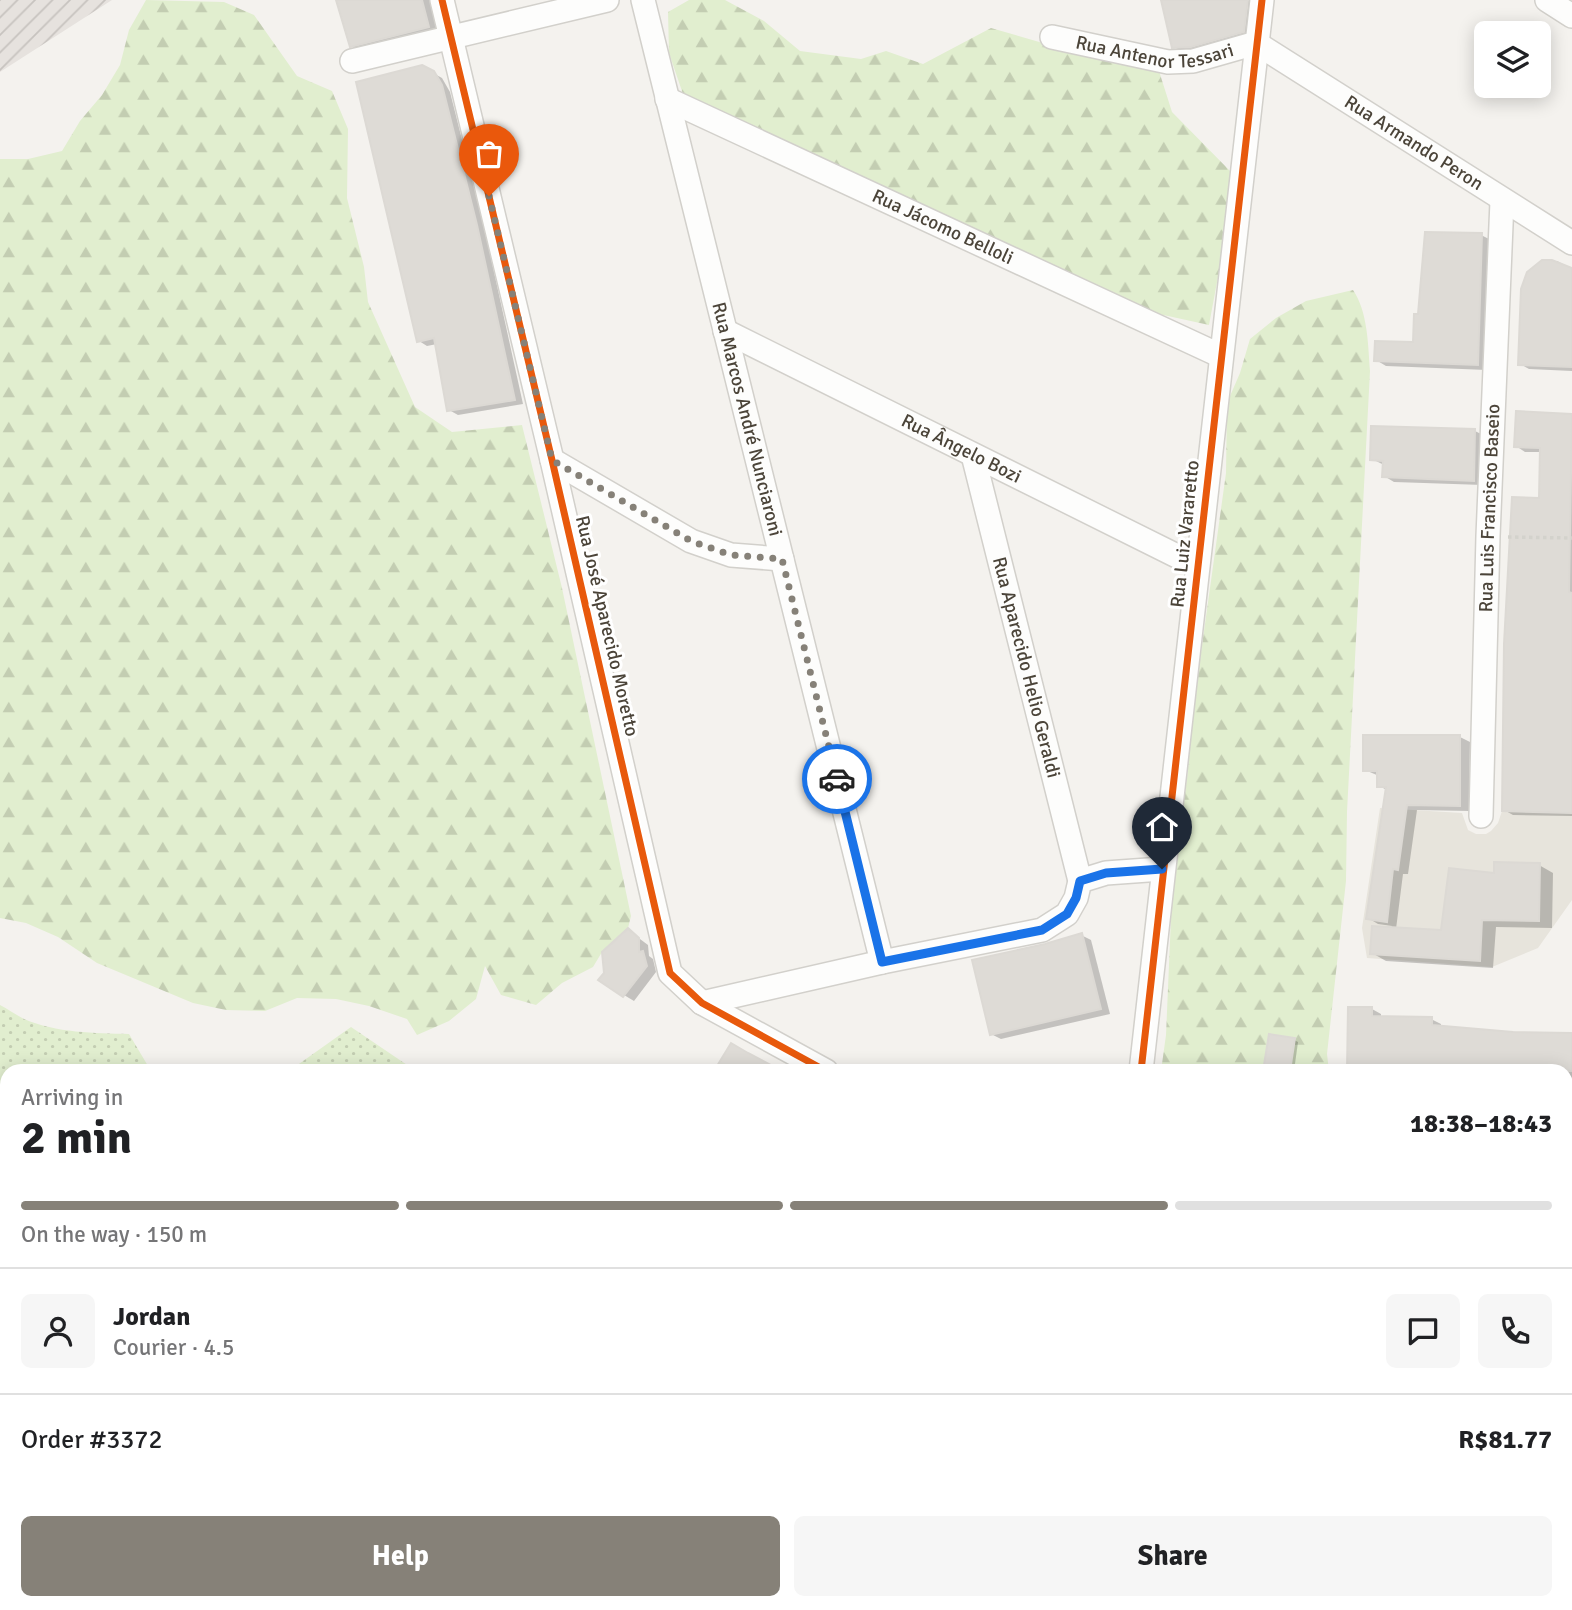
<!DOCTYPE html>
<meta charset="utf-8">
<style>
body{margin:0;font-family:Signika,sans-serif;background:#f6f6f6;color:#202124;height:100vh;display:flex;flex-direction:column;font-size:26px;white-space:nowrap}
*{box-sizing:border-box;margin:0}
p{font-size:23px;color:#757577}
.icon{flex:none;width:38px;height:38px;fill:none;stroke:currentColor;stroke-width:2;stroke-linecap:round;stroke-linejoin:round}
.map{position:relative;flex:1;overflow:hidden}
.side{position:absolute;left:0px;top:1064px;width:1573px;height:546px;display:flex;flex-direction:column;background:#fff;border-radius:21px 21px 0 0;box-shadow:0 4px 18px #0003}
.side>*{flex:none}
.buttons{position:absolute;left:1474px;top:21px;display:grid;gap:14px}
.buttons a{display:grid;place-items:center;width:77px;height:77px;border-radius:10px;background:#fff;box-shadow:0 4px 18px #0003;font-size:35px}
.pin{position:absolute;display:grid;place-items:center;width:60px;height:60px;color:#fff;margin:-72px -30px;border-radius:50% 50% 50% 0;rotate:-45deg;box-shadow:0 0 7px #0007}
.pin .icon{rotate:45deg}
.courier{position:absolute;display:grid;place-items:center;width:70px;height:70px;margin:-35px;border:5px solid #1a73e8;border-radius:50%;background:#fff;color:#222;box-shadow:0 2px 9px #0007}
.head em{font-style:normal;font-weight:700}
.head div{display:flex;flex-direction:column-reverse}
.head{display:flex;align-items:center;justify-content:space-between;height:119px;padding:0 21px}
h1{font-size:46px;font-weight:700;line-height:52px}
.bar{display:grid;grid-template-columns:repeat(4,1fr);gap:10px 7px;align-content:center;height:84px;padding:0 21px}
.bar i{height:9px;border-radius:5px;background:#e0e0e0}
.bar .current{background:#868178}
.bar p{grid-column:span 4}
.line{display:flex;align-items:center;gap:18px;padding:0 21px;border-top:2px solid #e0e0e0}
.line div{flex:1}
.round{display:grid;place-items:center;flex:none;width:74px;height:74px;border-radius:10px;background:#f6f6f6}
.cta{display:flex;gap:14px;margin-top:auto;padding:14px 21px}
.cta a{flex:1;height:80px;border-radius:10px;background:#868178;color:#fff;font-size:28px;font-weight:700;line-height:80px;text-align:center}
.cta a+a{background:#f6f6f6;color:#202124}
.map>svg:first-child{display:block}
.residential{fill:#e7e4dc}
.industrial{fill:url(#industrial-furrows)}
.grass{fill:url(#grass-dots)}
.forest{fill:url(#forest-firs)}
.pitch{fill:#e1eecf}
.shadow{fill:#0003}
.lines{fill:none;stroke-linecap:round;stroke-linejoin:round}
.stream{stroke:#c0ddf1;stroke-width:6}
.building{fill:#dedbd6;stroke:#dcd9d4;stroke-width:2}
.minor-casing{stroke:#d2d0cb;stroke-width:26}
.path{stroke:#d3d2cc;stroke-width:3.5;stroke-dasharray:3.5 3.5;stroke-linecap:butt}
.minor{stroke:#fdfdfc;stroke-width:23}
.cycleway-casing{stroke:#fff;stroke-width:11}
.cycleway{stroke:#e8590c;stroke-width:7}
.done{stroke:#868178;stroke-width:7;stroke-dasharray:0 12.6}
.route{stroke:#1a73e8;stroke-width:9}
.labels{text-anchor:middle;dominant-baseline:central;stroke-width:6;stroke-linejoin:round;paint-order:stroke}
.street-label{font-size:19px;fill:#4b4439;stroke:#fff}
</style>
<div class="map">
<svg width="1572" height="1610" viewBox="0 0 1572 1610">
<defs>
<pattern id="industrial-furrows" width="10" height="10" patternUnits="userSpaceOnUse" patternTransform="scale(1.75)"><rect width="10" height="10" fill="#e6e2de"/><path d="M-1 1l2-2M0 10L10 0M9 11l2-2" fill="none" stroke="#c7c3bf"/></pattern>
<pattern id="grass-dots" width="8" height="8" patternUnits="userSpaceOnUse" patternTransform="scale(1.75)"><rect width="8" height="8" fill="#e1eecf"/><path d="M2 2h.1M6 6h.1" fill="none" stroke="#c3cdb2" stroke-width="1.8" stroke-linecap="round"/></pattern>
<pattern id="forest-firs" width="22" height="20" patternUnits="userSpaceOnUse" patternTransform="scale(1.75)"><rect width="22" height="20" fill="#e1eecf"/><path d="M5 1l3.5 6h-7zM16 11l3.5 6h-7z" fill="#c3cdb2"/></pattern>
</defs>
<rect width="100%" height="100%" fill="#f4f2ee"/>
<g class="residential">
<path d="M 1380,808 L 1462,813 L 1468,830 L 1476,834 L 1486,834 L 1491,831 L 1498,823 L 1502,811 L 1572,813 L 1572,900 L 1538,948 L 1492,967 L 1367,958 L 1362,928 Z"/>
<path d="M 1023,1603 L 1555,1603 L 1556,1610 L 1008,1610 Z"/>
</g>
<path class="industrial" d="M 0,0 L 112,0 L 0,72 Z"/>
<g class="grass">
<path d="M 0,1005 C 8,1009 16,1015 24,1019 C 56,1033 95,1033 129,1034 L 151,1071 L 7,1071 L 7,1260 L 0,1260 Z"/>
<path d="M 351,1027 L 416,1071 L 289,1071 Z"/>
<path d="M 7,1273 L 7,1603 L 689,1603 L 690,1610 L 0,1610 L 0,1278 Z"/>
</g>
<g class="forest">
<path d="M 146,0 L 224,2 L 254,15 L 297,76 L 332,91 L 348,129 L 347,198 L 364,267 L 368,302 L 415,407 L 452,432 L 522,425 L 562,588 L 631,916 L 628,928 L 602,952 L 593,967 L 562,983 L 536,1005 L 501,995 L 485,966 L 476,999 L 449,1021 L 417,1035 L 407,1019 L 369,1006 L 336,999 L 297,998 L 265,1011 L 226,1010 L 193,1003 L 97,963 L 58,937 L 26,923 L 0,918 L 0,159 L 28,159 L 62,151 L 80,121 L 102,95 L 120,65 L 129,30 Z"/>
<path d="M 689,0 L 725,0 L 764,21 L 800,51 L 861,59 L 886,51 L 923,64 L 991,28 L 1053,46 L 1159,71 L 1172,112 L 1231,172 L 1229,218 L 1209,325 L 1136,309 L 684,97 L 669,53 L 668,12 Z"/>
<path d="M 1353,290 C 1368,312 1368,345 1370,371 L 1347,812 L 1346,881 L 1327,1054 L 1329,1071 L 1161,1071 L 1166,1035 L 1173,871 L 1187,779 L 1193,710 L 1226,473 L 1227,403 L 1240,373 L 1250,339 L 1276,318 L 1306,301 Z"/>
<path d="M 1566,1149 L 1572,1149 L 1572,1202 L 1566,1222 Z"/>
</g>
<path class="pitch" d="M 1567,1238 L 1572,1238 L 1572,1300 L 1566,1300 Z"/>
<g class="shadow">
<path d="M 340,0 L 430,0 L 438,32 L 361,52 L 351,46 Z"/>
<path d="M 1163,0 L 1253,0 L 1248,34 L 1196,49 L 1178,49 L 1174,47 Z"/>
<path d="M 422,67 L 442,78 L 450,92 L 485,231 L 523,404 L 458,415 L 449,410 L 437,344 L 427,346 L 419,341 Z"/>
<path d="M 1481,235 L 1491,240 L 1487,370 L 1386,366 L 1376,360 L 1415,344 L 1420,316 Z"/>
<path d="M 1543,261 L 1557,261 L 1572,269 L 1572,371 L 1529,369 L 1520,364 Z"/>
<path d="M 1517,413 L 1572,416 L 1572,816 L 1513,815 L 1504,810 L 1541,499 L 1542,452 L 1525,452 L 1516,446 Z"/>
<path d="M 1475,431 L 1485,436 L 1483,485 L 1394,482 L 1384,476 L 1384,465 L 1372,459 Z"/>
<path d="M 1460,737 L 1470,742 L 1469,811 L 1417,810 L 1408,874 L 1403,874 L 1396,929 L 1443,932 L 1496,875 L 1539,865 L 1553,873 L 1552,928 L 1496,927 L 1493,968 L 1386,961 L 1372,953 L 1392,926 L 1378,924 L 1368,918 L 1387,790 L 1379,786 L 1379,776 L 1365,770 Z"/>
<path d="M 628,930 L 648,945 L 649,956 L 653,959 L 656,972 L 634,1001 L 624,995 L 605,974 Z"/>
<path d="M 1081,935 L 1091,940 L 1110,1014 L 1001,1039 L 991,1034 L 1045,945 Z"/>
<path d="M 1372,1009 L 1381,1014 L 1381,1018 L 1431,1019 L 1441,1024 L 1441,1028 L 1572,1035 L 1572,1115 L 1566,1115 L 1566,1071 L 1349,1071 Z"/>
<path d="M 1294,1040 L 1298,1042 L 1294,1071 L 1265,1071 Z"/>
<path d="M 1103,1603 L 1189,1603 L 1187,1610 L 1112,1610 Z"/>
<path d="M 1204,1603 L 1267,1603 L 1266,1610 L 1205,1610 Z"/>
<path d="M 1325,1603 L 1534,1603 L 1533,1610 L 1318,1610 Z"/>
</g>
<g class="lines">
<path class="stream" d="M 1566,1201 L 1572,1201"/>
</g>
<g class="building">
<path d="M 336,0 L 422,0 L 429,27 L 350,47 Z"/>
<path d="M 1161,0 L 1248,0 L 1244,32 L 1191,47 L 1172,48 Z"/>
<path d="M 422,65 L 434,71 L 442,85 L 477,225 L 515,400 L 447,411 L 434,338 L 417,342 L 356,82 Z"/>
<path d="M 1425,232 L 1482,233 L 1478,365 L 1374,361 L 1375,341 L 1413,342 L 1414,314 L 1418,314 Z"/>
<path d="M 1542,260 L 1552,260 L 1572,268 L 1572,367 L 1518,365 L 1521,289 L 1527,272 Z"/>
<path d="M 1516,411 L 1572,414 L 1569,592 L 1572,593 L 1572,813 L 1502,811 L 1504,644 L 1512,497 L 1539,498 L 1540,448 L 1514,447 Z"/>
<path d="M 1371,426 L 1475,429 L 1474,481 L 1382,477 L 1383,461 L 1370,460 Z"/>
<path d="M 1363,735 L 1460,735 L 1460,806 L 1407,805 L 1398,870 L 1393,869 L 1387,922 L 1366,919 L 1386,787 L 1377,787 L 1377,771 L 1363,771 Z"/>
<path d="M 1494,862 L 1540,863 L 1539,921 L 1482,920 L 1480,961 L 1370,954 L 1372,926 L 1441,930 L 1449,868 L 1494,873 Z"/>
<path d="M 628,928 L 639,938 L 639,952 L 643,951 L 647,966 L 623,997 L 598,980 L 604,973 L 602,952 Z"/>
<path d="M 1082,933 L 1101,1009 L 990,1035 L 972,960 L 1045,944 Z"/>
<path d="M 1348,1007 L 1372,1007 L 1372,1016 L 1432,1017 L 1432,1025 L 1513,1032 L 1572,1033 L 1572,1071 L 1347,1071 Z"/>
<path d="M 1269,1034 L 1295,1038 L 1290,1071 L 1263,1071 Z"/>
<path d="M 731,1043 L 748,1053 L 782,1071 L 714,1071 Z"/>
</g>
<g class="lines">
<defs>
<g id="minor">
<path d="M 442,0 L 552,460 L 670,973 L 702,1003 L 826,1071"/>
<path id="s1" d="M 643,0 L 882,962"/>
<path d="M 1547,0 L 1572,16"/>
<path id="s2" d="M 1052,37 L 1168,62 L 1193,61 L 1256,43 L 1572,243"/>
<path d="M 352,61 L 607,0"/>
<path id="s3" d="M 667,99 L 1221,356"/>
<path id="s4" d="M 725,331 L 1197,566"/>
<path id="s5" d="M 973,455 L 1080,881"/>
<path d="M 552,460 L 691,541 L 731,555 L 782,559"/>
<path id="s6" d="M 1481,816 L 1488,536 L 1502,201"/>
<path d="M 702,1003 L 882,962 L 1042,930 L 1067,914 L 1076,898 L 1080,881 L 1106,873 L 1162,869"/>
<path d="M 1141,1071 L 1262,0"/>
<path d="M 1566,1128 L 1572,1128"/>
<path d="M 1566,1319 L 1572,1320"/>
<path d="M 1560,1603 L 1561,1610"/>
<path d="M 1189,1610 L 1190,1603"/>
<path d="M 1292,1610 L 1300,1603"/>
</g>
</defs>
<use href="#minor" class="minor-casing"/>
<path class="path" d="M 1508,537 L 1572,538"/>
<use href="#minor" class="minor"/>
<defs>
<g id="cycleway">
<path d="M 442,0 L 552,460 L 670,973 L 702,1003 L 826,1071"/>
<path d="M 1141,1071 L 1262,0"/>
</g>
</defs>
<use href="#cycleway" class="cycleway-casing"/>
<use href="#cycleway" class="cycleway"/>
</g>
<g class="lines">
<path class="done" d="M 489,196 L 552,460 L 691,541 L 731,555 L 782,559 L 837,779"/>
<path class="route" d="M 837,779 L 882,962 L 1042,930 L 1067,914 L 1076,898 L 1080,881 L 1106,873 L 1162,869"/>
</g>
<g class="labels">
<g class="street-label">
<text stroke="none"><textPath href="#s2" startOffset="105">Rua Antenor Tessari</textPath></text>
<text stroke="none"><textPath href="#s2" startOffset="396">Rua Armando Peron</textPath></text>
<text stroke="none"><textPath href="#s3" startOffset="304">Rua Jácomo Belloli</textPath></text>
<text stroke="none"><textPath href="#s1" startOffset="432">Rua Marcos André Nunciaroni</textPath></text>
<text stroke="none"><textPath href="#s4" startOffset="264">Rua Ângelo Bozi</textPath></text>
<text stroke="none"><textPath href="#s6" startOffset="308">Rua Luis Francisco Baseio</textPath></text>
<text transform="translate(1185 534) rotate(-84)">Rua Luiz Vararetto</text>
<text transform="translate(607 626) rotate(77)">Rua José Aparecido Moretto</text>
<text stroke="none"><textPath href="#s5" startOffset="219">Rua Aparecido Helio Geraldi</textPath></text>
</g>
</g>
</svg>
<div class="buttons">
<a><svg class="icon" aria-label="layers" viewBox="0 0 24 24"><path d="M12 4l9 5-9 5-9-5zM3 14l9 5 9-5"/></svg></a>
</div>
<div class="pin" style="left:489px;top:196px;background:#ea580c"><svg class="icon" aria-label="bag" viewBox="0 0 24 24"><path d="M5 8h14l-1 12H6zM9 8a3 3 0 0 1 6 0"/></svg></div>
<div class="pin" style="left:1162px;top:869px;background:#1f2937"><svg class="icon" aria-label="home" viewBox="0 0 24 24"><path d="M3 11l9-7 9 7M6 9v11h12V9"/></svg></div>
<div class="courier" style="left:837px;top:779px"><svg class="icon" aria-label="car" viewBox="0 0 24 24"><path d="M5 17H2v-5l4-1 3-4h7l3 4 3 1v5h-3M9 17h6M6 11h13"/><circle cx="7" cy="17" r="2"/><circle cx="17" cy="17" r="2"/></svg></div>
<section class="side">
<div class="head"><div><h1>2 min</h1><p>Arriving in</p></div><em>18:38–18:43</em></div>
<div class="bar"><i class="current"></i><i class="current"></i><i class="current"></i><i></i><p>On the way · 150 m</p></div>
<div class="line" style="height:126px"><a class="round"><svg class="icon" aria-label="person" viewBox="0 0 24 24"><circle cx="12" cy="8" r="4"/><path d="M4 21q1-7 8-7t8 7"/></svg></a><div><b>Jordan</b><p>Courier · 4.5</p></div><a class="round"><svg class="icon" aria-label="chat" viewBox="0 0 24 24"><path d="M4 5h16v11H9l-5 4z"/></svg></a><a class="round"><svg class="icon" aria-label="phone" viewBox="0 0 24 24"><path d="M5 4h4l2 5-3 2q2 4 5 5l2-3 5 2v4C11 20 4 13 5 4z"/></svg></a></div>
<div class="line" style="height:91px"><div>Order #3372</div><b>R$81.77</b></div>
<div class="cta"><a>Help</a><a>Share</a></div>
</section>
</div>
